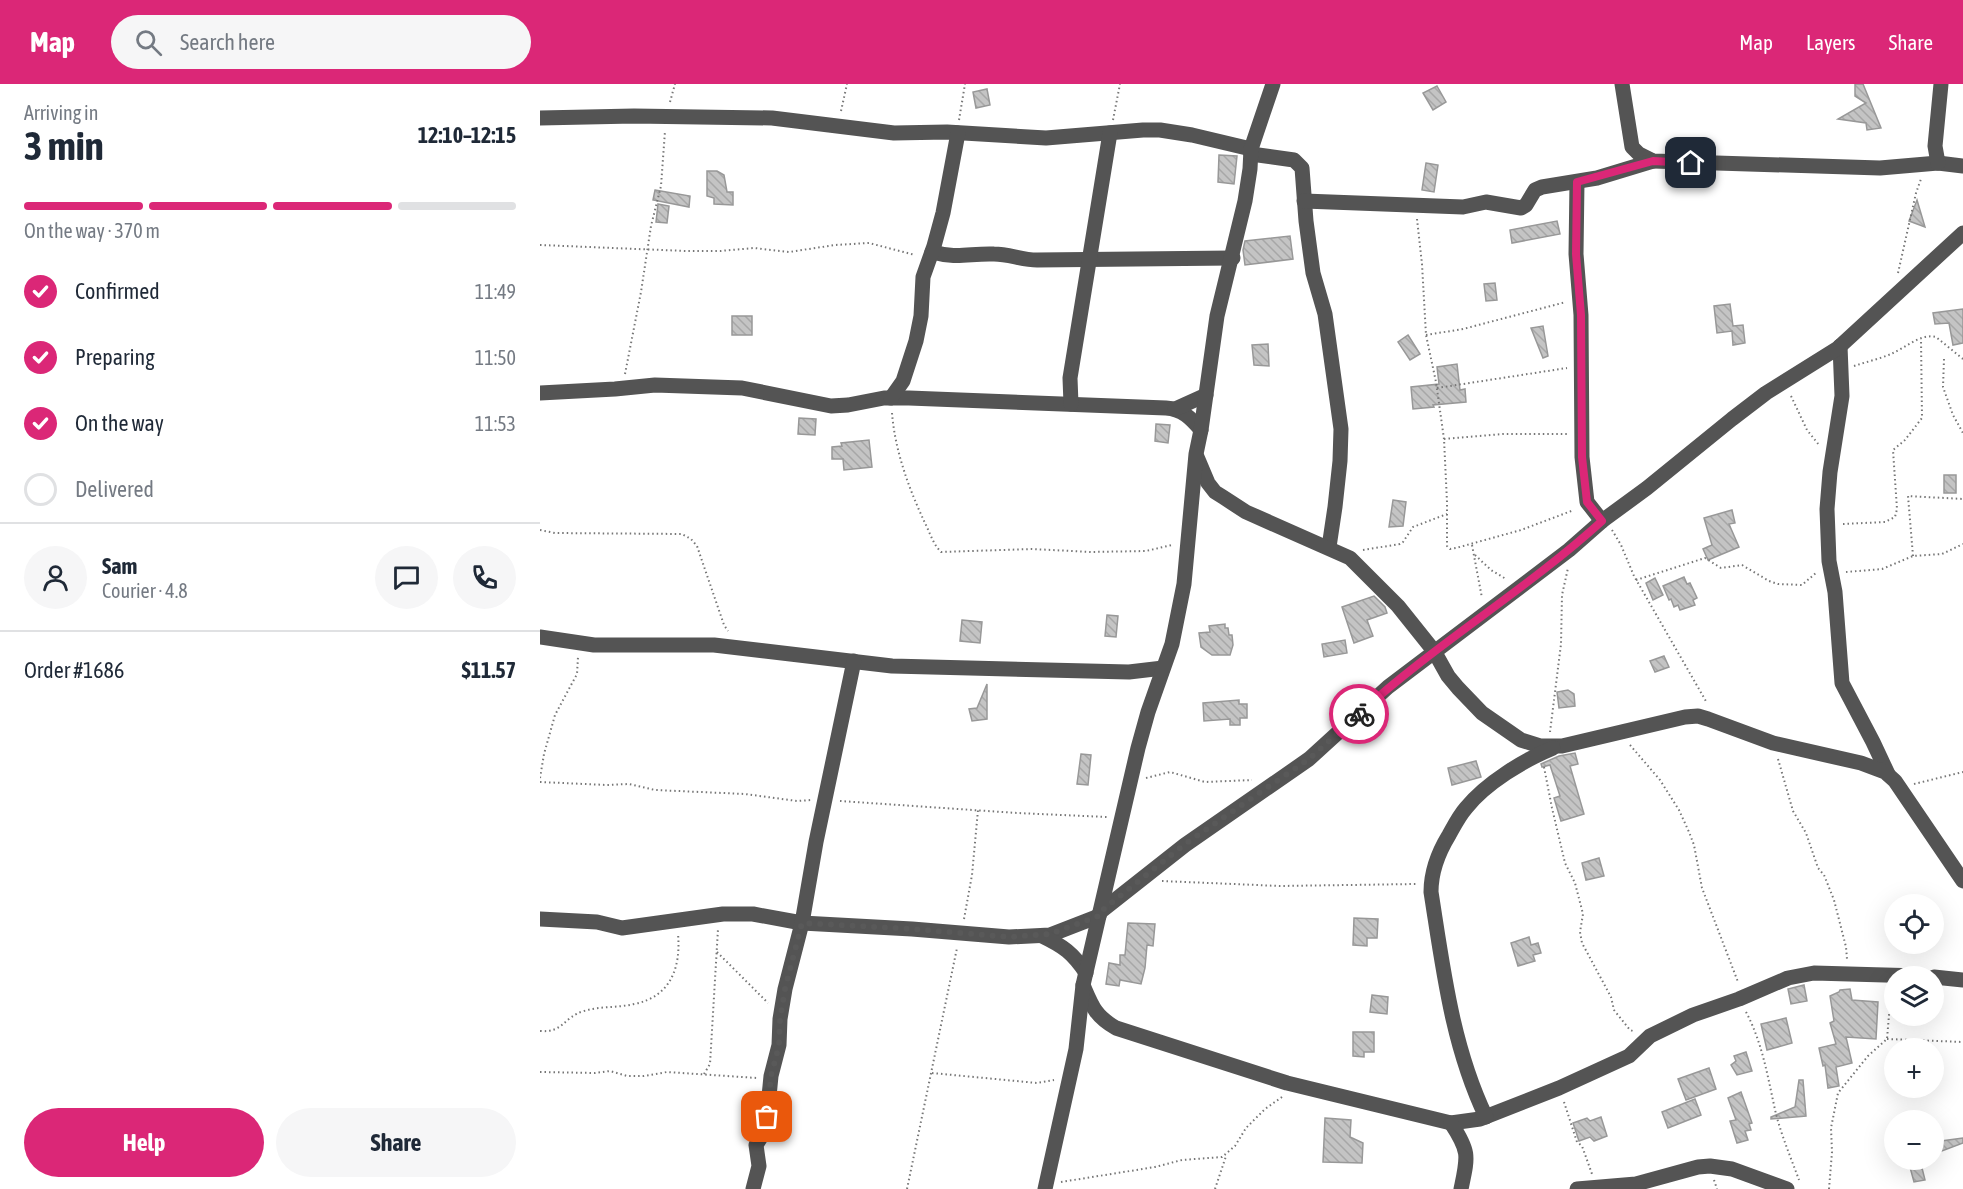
<!DOCTYPE html>
<meta charset="utf-8">
<style>
body{margin:0;font-family:"Asap Condensed",sans-serif;background:#f6f6f7;color:#1f2937;height:100vh;display:flex;flex-direction:column;font-size:22px;white-space:nowrap}
*{box-sizing:border-box;margin:0}
p{font-size:20px;color:#747a83}
.icon{flex:none;width:33px;height:33px;fill:none;stroke:currentColor;stroke-width:2;stroke-linecap:round;stroke-linejoin:round}
.map{position:relative;flex:1;overflow:hidden}
.side{display:flex;flex-direction:column;background:#fff;width:540px}
.side>*{flex:none}
.controls{position:absolute;left:1344px;top:810px;display:grid;gap:12px}
.controls a{display:grid;place-items:center;width:60px;height:60px;border-radius:50%;background:#fff;box-shadow:0 6px 24px #0002;font-size:30px}
.pin{position:absolute;display:grid;place-items:center;width:51px;height:51px;color:#fff;margin:-26px;border-radius:12px;box-shadow:0 3px 9px #0006}
.courier{position:absolute;display:grid;place-items:center;width:60px;height:60px;margin:-30px;border:4px solid #db2777;border-radius:50%;background:#fff;color:#222;box-shadow:0 2px 8px #0007}
.headline em{font-style:normal;font-weight:700}
.headline div{display:flex;flex-direction:column-reverse}
.headline{display:flex;align-items:center;justify-content:space-between;height:102px;padding:0 24px}
h1{font-size:39px;font-weight:700;line-height:45px}
.bar{display:grid;grid-template-columns:repeat(4,1fr);gap:9px 6px;align-content:center;height:72px;padding:0 24px}
.bar i{height:8px;border-radius:4px;background:#e0e1e3}
.bar .active{background:#db2777}
.bar p{grid-column:span 4}
.line{display:flex;align-items:center;gap:15px;padding:0 24px;border-top:2px solid #e0e1e3}
.line div{flex:1}
.round{display:grid;place-items:center;flex:none;width:63px;height:63px;border-radius:32px;background:#f6f6f7}
ol{padding:0 24px;list-style:none}
li{display:flex;align-items:center;gap:18px;height:66px}
li p{margin-inline-start:auto}
li .icon{padding:6px;border-radius:50%;background:#db2777;color:#fff;stroke-width:4}
li:last-child{color:#747a83}
li i{width:33px;height:33px;border:3px solid #e0e1e3;border-radius:50%}
.cta{display:flex;gap:12px;margin-top:auto;padding:12px 24px}
.cta a{flex:1;height:69px;border-radius:36px;background:#db2777;color:#fff;font-size:24px;font-weight:700;line-height:69px;text-align:center}
.cta a+a{background:#f6f6f7;color:#1f2937}
header{display:flex;align-items:center;gap:36px;box-sizing:border-box;height:84px;padding:0 30px;background:#db2777;color:#fff}
header strong{font-size:28px}
nav{display:flex;gap:33px;margin-inline-start:auto;font-size:21px}
.search{width:420px;height:54px;background:#f6f6f7;display:flex;align-items:center;gap:15px;box-sizing:border-box;padding:0 21px;border-radius:33px;color:#747a83;font-size:22px}
main{display:flex;flex:1;min-height:0}
.map>svg:first-child{display:block}
.building{fill:url(#building-back-hatch);stroke:#989898;stroke-width:1.5}
.lines{fill:none;stroke-linecap:round;stroke-linejoin:round}
.path{stroke:#767676;stroke-width:2;stroke-dasharray:1.5 3;stroke-linecap:butt}
.minor{stroke:#545454;stroke-width:15}
.done{stroke:#595959;stroke-width:6;stroke-dasharray:0 10.8}
.route{stroke:#db2777;stroke-width:8}
</style>
<header>
<strong>Map</strong>
<div class="search"><svg class="icon" aria-label="search" viewBox="0 0 24 24"><circle cx="10" cy="10" r="6"/><path d="M15 15l6 6"/></svg>Search here</div>
<nav><a>Map</a><a>Layers</a><a>Share</a></nav>
</header>
<main>
<section class="side">
<div class="headline"><div><h1>3 min</h1><p>Arriving in</p></div><em>12:10–12:15</em></div>
<div class="bar"><i class="active"></i><i class="active"></i><i class="active"></i><i></i><p>On the way · 370 m</p></div>
<ol>
<li><svg class="icon" aria-label="check" viewBox="0 0 24 24"><path d="M5 12l5 5 9-10"/></svg>Confirmed<p>11:49</p></li>
<li><svg class="icon" aria-label="check" viewBox="0 0 24 24"><path d="M5 12l5 5 9-10"/></svg>Preparing<p>11:50</p></li>
<li><svg class="icon" aria-label="check" viewBox="0 0 24 24"><path d="M5 12l5 5 9-10"/></svg>On the way<p>11:53</p></li>
<li><i></i>Delivered</li>
</ol>
<div class="line" style="height:108px"><a class="round"><svg class="icon" aria-label="person" viewBox="0 0 24 24"><circle cx="12" cy="8" r="4"/><path d="M4 21q1-7 8-7t8 7"/></svg></a><div><b>Sam</b><p>Courier · 4.8</p></div><a class="round"><svg class="icon" aria-label="chat" viewBox="0 0 24 24"><path d="M4 5h16v11H9l-5 4z"/></svg></a><a class="round"><svg class="icon" aria-label="phone" viewBox="0 0 24 24"><path d="M5 4h4l2 5-3 2q2 4 5 5l2-3 5 2v4C11 20 4 13 5 4z"/></svg></a></div>
<div class="line" style="height:78px"><div>Order #1686</div><b>$11.57</b></div>
<div class="cta"><a>Help</a><a>Share</a></div>
</section>
<div class="map">
<svg width="1423" height="1105" viewBox="0 0 1423 1105">
<defs>
<pattern id="building-back-hatch" width="6" height="6" patternUnits="userSpaceOnUse" patternTransform="scale(1.5)"><rect width="6" height="6" fill="#c4c4c4"/><path d="M-1 5l2 2M0 0l6 6M5-1l2 2" fill="none" stroke="#a7a7a7"/></pattern>
</defs>
<rect width="100%" height="100%" fill="#fff"/>
<g class="building">
<path d="M 1315,0 L 1323,0 L 1341,44 L 1327,46 L 1326,39 L 1298,35 L 1326,19 L 1315,12 Z"/>
<path d="M 897,2 L 906,18 L 893,26 L 883,9 Z"/>
<path d="M 447,5 L 450,21 L 436,24 L 433,8 Z"/>
<path d="M 679,71 L 697,72 L 694,100 L 678,98 Z"/>
<path d="M 886,79 L 898,81 L 894,108 L 882,106 Z"/>
<path d="M 167,87 L 177,87 L 184,91 L 187,108 L 193,108 L 193,121 L 174,120 L 174,114 L 167,112 Z"/>
<path d="M 115,106 L 150,112 L 149,123 L 113,116 Z"/>
<path d="M 1377,116 L 1385,143 L 1369,137 Z"/>
<path d="M 118,120 L 129,122 L 127,139 L 116,138 Z"/>
<path d="M 1017,137 L 1020,150 L 972,159 L 970,146 Z"/>
<path d="M 750,152 L 753,175 L 705,181 L 703,166 L 705,157 Z"/>
<path d="M 955,199 L 957,216 L 946,217 L 944,200 Z"/>
<path d="M 1190,220 L 1193,242 L 1203,241 L 1205,259 L 1193,261 L 1192,247 L 1177,249 L 1174,222 Z"/>
<path d="M 1423,225 L 1423,259 L 1413,261 L 1409,239 L 1395,240 L 1393,229 Z"/>
<rect x="192" y="232" width="20" height="19"/>
<path d="M 1003,242 L 1008,272 L 1003,274 L 991,244 Z"/>
<path d="M 868,251 L 880,270 L 870,276 L 858,258 Z"/>
<path d="M 728,260 L 729,282 L 714,281 L 712,261 Z"/>
<path d="M 917,280 L 920,306 L 925,305 L 926,318 L 893,321 L 894,323 L 873,325 L 871,303 L 899,300 L 897,283 Z"/>
<path d="M 259,334 L 276,335 L 275,351 L 258,350 Z"/>
<path d="M 616,340 L 630,341 L 628,359 L 615,357 Z"/>
<path d="M 329,356 L 332,383 L 304,386 L 303,375 L 292,375 L 292,363 L 302,362 L 301,359 Z"/>
<rect x="1404" y="391" width="12" height="18"/>
<path d="M 853,416 L 866,418 L 863,442 L 849,443 Z"/>
<path d="M 1192,426 L 1195,439 L 1189,440 L 1199,463 L 1168,476 L 1163,465 L 1172,461 L 1164,434 Z"/>
<path d="M 1144,493 L 1147,500 L 1150,499 L 1157,514 L 1153,516 L 1155,521 L 1140,526 L 1138,521 L 1134,523 L 1131,515 L 1129,516 L 1123,502 Z"/>
<path d="M 1115,494 L 1123,511 L 1113,516 L 1106,499 Z"/>
<path d="M 834,512 L 845,523 L 847,529 L 827,536 L 833,552 L 814,559 L 802,523 Z"/>
<path d="M 567,531 L 578,532 L 576,553 L 565,552 Z"/>
<path d="M 422,536 L 442,538 L 440,559 L 420,557 Z"/>
<path d="M 685,540 L 685,544 L 688,544 L 689,551 L 692,551 L 693,561 L 690,571 L 672,571 L 661,563 L 659,549 L 670,548 L 669,542 Z"/>
<path d="M 805,556 L 807,569 L 784,573 L 782,560 Z"/>
<path d="M 1124,572 L 1129,583 L 1115,588 L 1110,577 Z"/>
<path d="M 447,600 L 447,635 L 432,637 L 429,625 L 437,624 Z"/>
<path d="M 1028,606 L 1034,610 L 1035,622 L 1019,624 L 1017,608 Z"/>
<path d="M 699,616 L 699,620 L 707,620 L 707,634 L 700,634 L 700,641 L 690,641 L 690,635 L 664,637 L 663,619 Z"/>
<path d="M 1035,669 L 1038,680 L 1030,682 L 1044,730 L 1021,737 L 1014,714 L 1020,712 L 1010,681 L 1002,683 L 1001,680 L 1019,672 Z"/>
<path d="M 541,670 L 551,671 L 548,701 L 537,700 Z"/>
<path d="M 936,677 L 941,693 L 912,701 L 908,684 Z"/>
<path d="M 1059,774 L 1064,792 L 1046,796 L 1042,779 Z"/>
<path d="M 814,834 L 838,835 L 837,854 L 827,854 L 827,862 L 813,861 Z"/>
<path d="M 588,839 L 615,840 L 613,862 L 607,861 L 605,884 L 601,900 L 580,896 L 579,902 L 566,900 L 569,879 L 580,881 L 580,871 L 585,871 Z"/>
<path d="M 989,853 L 991,861 L 998,859 L 1001,869 L 993,871 L 995,877 L 978,882 L 971,859 Z"/>
<path d="M 1264,901 L 1267,917 L 1251,920 L 1248,905 Z"/>
<path d="M 1310,905 L 1312,916 L 1338,918 L 1336,955 L 1306,953 L 1312,979 L 1296,983 L 1299,1002 L 1288,1004 L 1285,981 L 1283,982 L 1279,964 L 1296,960 L 1290,939 L 1294,937 L 1290,912 L 1299,908 L 1300,906 Z"/>
<path d="M 832,911 L 848,913 L 847,930 L 830,928 Z"/>
<path d="M 1246,934 L 1252,959 L 1227,966 L 1221,940 Z"/>
<path d="M 813,948 L 834,948 L 834,968 L 824,968 L 824,973 L 813,972 Z"/>
<path d="M 1206,968 L 1212,987 L 1197,991 L 1191,981 L 1196,977 L 1194,972 Z"/>
<path d="M 1169,984 L 1176,1005 L 1146,1016 L 1138,995 Z"/>
<path d="M 1259,996 L 1263,996 L 1266,1032 L 1231,1035 L 1231,1033 L 1255,1023 Z"/>
<path d="M 1201,1008 L 1212,1039 L 1209,1040 L 1211,1046 L 1205,1047 L 1208,1056 L 1197,1059 L 1190,1037 L 1196,1036 L 1188,1014 Z"/>
<path d="M 1155,1015 L 1161,1031 L 1128,1044 L 1122,1028 Z"/>
<path d="M 1061,1033 L 1067,1052 L 1054,1057 L 1050,1053 L 1039,1057 L 1033,1039 L 1047,1034 L 1050,1037 Z"/>
<path d="M 785,1034 L 811,1036 L 810,1053 L 823,1059 L 822,1079 L 783,1078 Z"/>
<path d="M 1423,1054 L 1423,1059 L 1394,1070 L 1394,1058 Z"/>
<path d="M 1368,1076 L 1380,1076 L 1385,1096 L 1374,1098 Z"/>
</g>
<g class="lines">
<g class="path">
<path d="M 130,18 L 135,0"/>
<path d="M 301,27 L 307,0"/>
<path d="M 419,36 L 425,0"/>
<path d="M 573,36 L 580,0"/>
<path d="M 877,135 L 882,180 L 886,251 L 896,298 L 904,355 L 907,418 L 907,462 L 910,465 L 916,464 L 981,446 L 1034,426"/>
<path d="M 0,161 L 146,167 L 180,167 L 214,164 L 249,168 L 295,161 L 329,159 L 375,171"/>
<path d="M 1358,189 L 1376,109 L 1381,95"/>
<path d="M 886,251 L 923,245 L 1026,218"/>
<path d="M 1404,275 L 1403,303 L 1413,331 L 1423,349"/>
<path d="M 1314,282 C 1326,278 1339,275 1351,270 C 1365,264 1381,249 1396,253 L 1423,275"/>
<path d="M 85,290 L 101,208 L 111,142 L 121,102 L 125,47"/>
<path d="M 897,304 L 1027,284"/>
<path d="M 1251,312 L 1267,346 L 1279,361"/>
<path d="M 352,329 C 355,367 369,405 385,439 C 390,449 393,460 401,468 L 492,465 L 551,468 L 606,467 L 632,461"/>
<path d="M 904,355 L 963,350 L 1027,350"/>
<path d="M 1303,440 L 1345,438 L 1355,433 L 1357,425 L 1353,366 L 1365,356 L 1382,334 L 1381,255"/>
<path d="M 0,446 L 15,449 L 142,450 L 151,455 L 157,462 L 184,541 L 188,547"/>
<path d="M 1072,446 L 1081,461 L 1094,492 L 1167,619"/>
<path d="M 932,461 L 942,514"/>
<path d="M 823,466 L 860,460 L 863,458 L 873,443 L 907,430"/>
<path d="M 935,471 L 951,486 L 966,495"/>
<path d="M 1373,472 L 1368,412 L 1423,415"/>
<path d="M 1306,488 L 1342,485 L 1373,472 L 1402,470 L 1423,460"/>
<path d="M 1096,496 L 1165,474 L 1181,484 L 1202,481 L 1229,497 L 1238,500 L 1262,501 L 1277,488"/>
<path d="M 1010,648 L 1021,560 L 1022,511 L 1028,484"/>
<path d="M 1090,661 L 1120,696 L 1139,726 L 1149,748 L 1154,761 L 1162,804 L 1198,898"/>
<path d="M 1238,675 L 1253,727 L 1266,749 L 1278,784 L 1284,791 L 1294,816 L 1306,863 L 1307,875"/>
<path d="M 1004,683 L 1012,724 L 1025,779 L 1035,799 L 1043,830 L 1040,848 L 1042,859 L 1071,913 L 1074,926 L 1090,946 L 1093,947"/>
<path d="M 0,694 L 4,670 L 15,631 L 37,590 L 38,573"/>
<path d="M 606,694 L 630,688 L 665,698 L 712,696"/>
<path d="M 0,698 L 67,701 L 89,700 L 115,706 L 205,710 L 257,717 L 271,716"/>
<path d="M 1374,700 L 1423,688"/>
<path d="M 300,717 L 477,729 L 567,733"/>
<path d="M 622,797 L 740,802 L 877,800"/>
<path d="M 424,835 L 432,791 L 438,726"/>
<path d="M 177,868 L 228,919"/>
<path d="M 1206,928 C 1223,960 1228,995 1236,1030 C 1242,1053 1251,1074 1259,1096"/>
<path d="M 0,947 C 24,949 23,933 44,927 C 60,922 78,924 94,920 C 131,913 141,883 138,850"/>
<path d="M 1347,955 L 1423,958"/>
<path d="M 0,988 L 55,989 L 70,987 L 87,992 L 104,992 L 127,988 L 217,994"/>
<path d="M 392,989 L 497,999 L 514,996"/>
<path d="M 164,990 L 170,980 L 178,845"/>
<path d="M 1024,1018 L 1037,1058 L 1042,1062 L 1052,1090"/>
<path d="M 1174,1096 L 1177,1105"/>
<path d="M 521,1098 L 615,1083 L 642,1076 L 682,1073 L 695,1062 L 706,1044 L 725,1025 L 742,1013"/>
<path d="M 367,1105 L 417,864"/>
<path d="M 675,1105 L 686,1072"/>
<path d="M 1289,1105 L 1292,1068 L 1291,1044 L 1298,1009 L 1328,972 L 1347,955 L 1351,907"/>
</g>
<g class="minor">
<path d="M 1082,0 L 1092,63 L 1099,70 L 1113,77 L 1340,84 L 1398,79 L 1423,82"/>
<path d="M 0,34 L 94,32 L 232,34 L 354,49 L 407,48 L 506,54 L 603,46 L 620,46 L 652,51 L 711,65"/>
<path d="M 711,70 L 754,76 L 762,84 L 766,137 L 773,189 L 785,230 L 801,345 L 800,377 L 795,423 L 789,463"/>
<path d="M 1398,79 L 1395,62 L 1401,0"/>
<path d="M 1037,98 L 1036,170 L 1041,231 L 1042,373 L 1047,418 L 1062,437"/>
<path d="M 764,117 L 923,123 L 946,118 L 981,124 L 986,121 L 995,106 L 1002,103 L 1057,94 L 1113,77"/>
<path d="M 392,168 C 418,175 430,169 454,170 C 469,170 482,176 497,176 L 693,174"/>
<path d="M 1300,262 L 1302,312 L 1290,388 L 1287,425 L 1289,477 L 1295,508 L 1302,599 L 1333,658 L 1348,690"/>
<path d="M 0,309 L 75,305 L 115,301 L 202,304 L 291,322 L 308,321 L 344,314 L 369,314 L 626,324 C 642,325 651,334 661,346"/>
<path d="M 351,314 L 363,297 L 376,257 L 381,232 L 383,193 L 394,162 L 403,129 L 418,49"/>
<path d="M 531,320 L 530,294 L 570,49"/>
<path d="M 635,325 L 666,311"/>
<path d="M 657,373 L 668,399 L 675,408 L 683,413 L 706,428 L 810,474 L 858,522 L 894,567 L 908,592 L 918,604 L 942,629 L 981,656 L 1000,662 L 1022,662 L 1145,633 L 1158,632 L 1168,635 L 1233,659 L 1321,679 L 1345,688 L 1355,697 L 1423,797"/>
<path d="M 0,553 L 54,561 L 174,561 L 352,582 L 589,588 L 623,584"/>
<path d="M 560,828 L 645,761 L 769,675 L 848,603 L 1029,466 L 1062,437 L 1107,404 L 1192,335 L 1226,309 L 1298,264 L 1423,149"/>
<path d="M 0,835 L 57,838 L 82,844 L 183,830 L 213,830 L 262,839 L 372,845 L 469,853 L 510,851 L 559,832"/>
<path d="M 502,852 C 523,862 533,869 546,889"/>
<path d="M 1394,893 L 1423,896"/>
<path d="M 543,901 C 552,922 555,932 576,944 L 747,999 L 911,1039 L 940,1035 L 1019,1004 L 1089,972 L 1110,952 L 1153,931 L 1199,915 L 1248,894 L 1274,889 L 1380,892"/>
<path d="M 946,1033 C 912,962 903,884 891,808 C 891,787 898,769 909,751 C 914,742 919,732 926,724 C 946,699 984,676 1013,664"/>
<path d="M 911,1039 C 930,1068 928,1072 921,1105"/>
<path d="M 213,1105 L 219,1082 L 216,1061 L 221,1053 L 227,1033 L 231,992 L 239,961 L 240,935 L 245,905 L 262,839 L 276,758 L 314,577"/>
<path d="M 505,1105 L 536,965 L 543,901 L 559,832 L 598,664 L 608,628 L 632,560 L 644,500 L 656,370 L 661,346 L 677,232 L 705,117 L 710,85 L 711,65 L 733,0"/>
<path d="M 1037,1105 L 1096,1100 L 1158,1083 L 1170,1082 L 1192,1085 L 1247,1105"/>
</g>
</g>
<g class="lines">
<path class="done" d="M 227,1033 L 231,992 L 239,961 L 240,936 L 245,905 L 262,839 L 372,845 L 469,853 L 510,850 L 559,832 L 560,828 L 645,760 L 769,675 L 819,630"/>
<path class="route" d="M 819,630 C 895,560 985,507 1062,437 L 1047,418 L 1042,373 L 1041,231 L 1036,170 L 1037,98 L 1113,77 L 1151,79"/>
</g>
</svg>
<div class="controls">
<a><svg class="icon" aria-label="locate" viewBox="0 0 24 24"><circle cx="12" cy="12" r="6"/><path d="M12 2v4M12 18v4M2 12h4M18 12h4"/></svg></a>
<a><svg class="icon" aria-label="layers" viewBox="0 0 24 24"><path d="M12 4l9 5-9 5-9-5zM3 14l9 5 9-5"/></svg></a>
<a>+</a>
<a>−</a>
</div>
<div class="pin" style="left:227px;top:1033px;background:#ea580c"><svg class="icon" aria-label="bag" viewBox="0 0 24 24"><path d="M5 8h14l-1 12H6zM9 8a3 3 0 0 1 6 0"/></svg></div>
<div class="pin" style="left:1151px;top:79px;background:#1f2937"><svg class="icon" aria-label="home" viewBox="0 0 24 24"><path d="M3 11l9-7 9 7M6 9v11h12V9"/></svg></div>
<div class="courier" style="left:819px;top:630px"><svg class="icon" aria-label="bike" viewBox="0 0 24 24"><circle cx="6" cy="16" r="4"/><circle cx="18" cy="16" r="4"/><path d="M6 16l4-8h5l3 8M10 8l3 8H6M13 5h3"/></svg></div>
</div>
</main>
